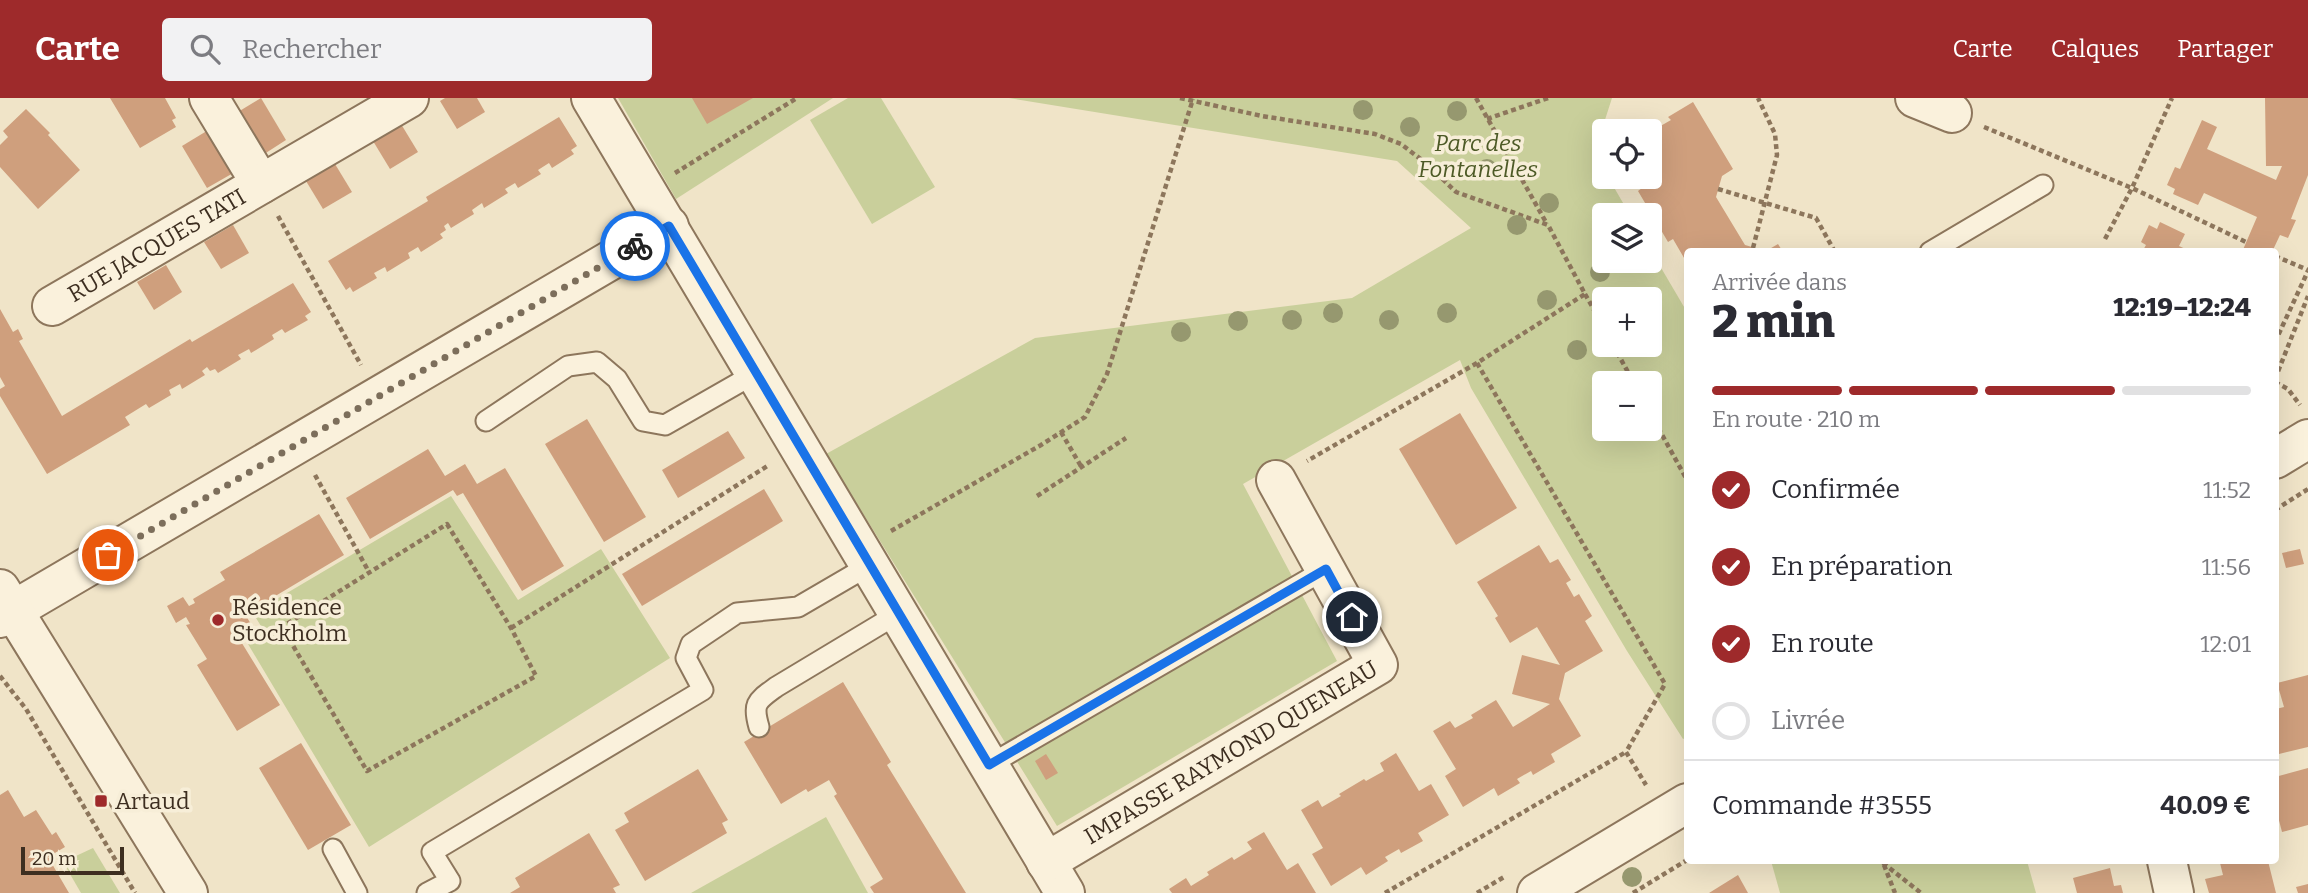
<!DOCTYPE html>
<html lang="fr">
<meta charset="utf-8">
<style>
body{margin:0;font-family:Bitter,serif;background:#f2f2f3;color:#2b2b33;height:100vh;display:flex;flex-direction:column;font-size:26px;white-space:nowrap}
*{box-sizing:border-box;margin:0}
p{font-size:23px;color:#7c7c81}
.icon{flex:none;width:38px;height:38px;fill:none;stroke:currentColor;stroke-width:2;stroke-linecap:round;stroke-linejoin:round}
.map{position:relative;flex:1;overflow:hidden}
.panel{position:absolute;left:1684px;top:150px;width:595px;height:616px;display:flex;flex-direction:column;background:#fff;border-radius:7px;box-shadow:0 7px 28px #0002}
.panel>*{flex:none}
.controls{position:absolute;left:1592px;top:21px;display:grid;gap:14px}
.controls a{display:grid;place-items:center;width:70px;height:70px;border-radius:7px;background:#fff;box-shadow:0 7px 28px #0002;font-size:35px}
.scale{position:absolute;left:21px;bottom:18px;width:103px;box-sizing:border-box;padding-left:7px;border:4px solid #3d2e20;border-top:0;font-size:19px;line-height:24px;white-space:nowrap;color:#3d2e20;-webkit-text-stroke:5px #f7eed8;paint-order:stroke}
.pin{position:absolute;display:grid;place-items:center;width:60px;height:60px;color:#fff;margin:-30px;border:4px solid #fff;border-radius:50%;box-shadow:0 2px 7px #0007}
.courier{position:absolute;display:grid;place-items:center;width:70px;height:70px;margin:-35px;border:5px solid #1a73e8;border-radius:50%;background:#fff;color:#222;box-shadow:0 2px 9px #0007}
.head em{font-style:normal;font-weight:800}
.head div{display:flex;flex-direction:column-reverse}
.head{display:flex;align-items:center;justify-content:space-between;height:119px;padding:0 28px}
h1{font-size:46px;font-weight:800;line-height:52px}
.bar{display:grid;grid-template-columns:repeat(4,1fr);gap:10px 7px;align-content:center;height:84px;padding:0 28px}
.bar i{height:9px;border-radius:5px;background:#e1e1e2}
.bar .on{background:#9e2a2b}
.bar p{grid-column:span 4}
.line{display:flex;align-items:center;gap:18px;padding:0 28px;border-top:2px solid #e1e1e2}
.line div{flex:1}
ol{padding:0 28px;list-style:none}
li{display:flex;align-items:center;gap:21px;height:77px}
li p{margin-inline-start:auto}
li .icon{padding:7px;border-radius:50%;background:#9e2a2b;color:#fff;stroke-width:4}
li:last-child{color:#7c7c81}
li i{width:38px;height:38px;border:4px solid #e1e1e2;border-radius:50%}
header{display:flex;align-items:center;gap:42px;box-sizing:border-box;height:98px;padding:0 35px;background:#9e2a2b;color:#fff}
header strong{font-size:33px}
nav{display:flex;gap:38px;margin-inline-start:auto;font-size:24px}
.search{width:490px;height:63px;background:#f2f2f3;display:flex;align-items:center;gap:18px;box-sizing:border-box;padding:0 24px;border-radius:7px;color:#7c7c81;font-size:26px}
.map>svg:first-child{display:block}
.green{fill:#c9cf9b;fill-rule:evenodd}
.building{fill:#cf9f7d}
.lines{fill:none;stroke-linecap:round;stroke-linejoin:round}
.service-casing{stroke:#8d765c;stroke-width:23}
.minor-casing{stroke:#8d765c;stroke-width:42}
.tertiary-casing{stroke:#8d765c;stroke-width:42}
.path{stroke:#8d765c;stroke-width:4.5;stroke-dasharray:5 3.5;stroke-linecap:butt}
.service{stroke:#faf1dc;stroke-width:19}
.minor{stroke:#faf1dc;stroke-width:38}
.tertiary{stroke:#faf1dc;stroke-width:38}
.tree{fill:#96986f}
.done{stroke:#7c6e5b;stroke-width:7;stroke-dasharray:0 12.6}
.route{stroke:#1a73e8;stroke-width:9}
.poi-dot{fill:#9e2a2b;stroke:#f7eed8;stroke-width:2.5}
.labels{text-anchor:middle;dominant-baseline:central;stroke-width:7;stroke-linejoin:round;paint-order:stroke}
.park-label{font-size:23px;font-style:italic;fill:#4d5a26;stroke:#f7eed8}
.street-label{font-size:23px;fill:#3d2e20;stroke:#f7eed8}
.poi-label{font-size:23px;fill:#3d2e20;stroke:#f7eed8;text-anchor:start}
</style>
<header>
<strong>Carte</strong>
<div class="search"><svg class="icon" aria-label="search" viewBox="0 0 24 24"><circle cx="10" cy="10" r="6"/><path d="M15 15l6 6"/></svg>Rechercher</div>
<nav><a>Carte</a><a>Calques</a><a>Partager</a></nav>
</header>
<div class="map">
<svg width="2308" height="795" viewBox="0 0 2308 795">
<rect width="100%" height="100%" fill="#f0e4c8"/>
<g class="green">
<path d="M 618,0 L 833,0 L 676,101 Z"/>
<path d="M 848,0 L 881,0 L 935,89 L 872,126 L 810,22 Z"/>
<path d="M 1009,0 L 1612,0 L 1594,56 L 1605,74 L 1605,79 L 1608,79 L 1630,117 L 1605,117 L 1605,163 L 1650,163 L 1650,151 L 1687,214 L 1687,639 L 1683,641 L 1627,553 L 1471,290 L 1460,262 L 1243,386 L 1337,563 L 1057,728 L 826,356 L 1035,240 L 1352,200 L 1471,130 L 1397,63 ZM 1605,201 L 1650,201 L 1650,247 L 1605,247 ZM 1605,285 L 1650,285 L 1650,331 L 1605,331 Z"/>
<path d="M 451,398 L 518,502 L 601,451 L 670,560 L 369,749 L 248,546 L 264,533 L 253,515 Z"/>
<path d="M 826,719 L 868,795 L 691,795 Z"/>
<path d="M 93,750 L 120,795 L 81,795 L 63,764 Z"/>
<path d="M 1771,763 L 2027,763 L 2036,795 L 1780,795 Z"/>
</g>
<g class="building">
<path d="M 110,0 L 165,0 L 176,20 L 172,22 L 176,29 L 140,50 Z"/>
<path d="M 261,0 L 286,42 L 258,60 L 233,17 Z"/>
<path d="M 445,0 L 477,0 L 485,14 L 457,31 L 440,3 Z"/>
<path d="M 692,0 L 753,0 L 707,26 Z"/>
<path d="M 2265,0 L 2308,0 L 2308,77 L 2291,121 L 2296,122 L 2288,140 L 2280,137 L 2272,154 L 2242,154 L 2257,119 L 2204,95 L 2198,107 L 2173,96 L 2175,91 L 2167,87 L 2175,69 L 2180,71 L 2202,22 L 2217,29 L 2207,51 L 2276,82 L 2282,68 L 2266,68 Z"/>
<path d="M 1693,4 L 1733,71 L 1722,78 L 1716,99 L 1745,147 L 1766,153 L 1778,146 L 1783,154 L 1687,154 L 1687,165 L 1673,141 L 1668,144 L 1638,93 L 1642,90 L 1635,79 L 1650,79 L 1650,34 L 1671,22 L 1668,19 Z"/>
<path d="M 26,11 L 50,35 L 48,37 L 80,72 L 38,111 L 0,69 L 0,47 L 8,39 L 3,33 Z"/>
<path d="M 559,19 L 577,48 L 571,52 L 574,56 L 552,70 L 549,65 L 538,72 L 541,76 L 518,90 L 515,85 L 505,91 L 508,95 L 484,110 L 482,105 L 472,112 L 474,116 L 451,130 L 448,125 L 444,128 L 446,132 L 440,136 L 443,140 L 421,154 L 418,149 L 408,155 L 410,160 L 387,174 L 385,169 L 374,175 L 377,180 L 353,194 L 350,189 L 346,192 L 328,163 L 428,103 L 426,99 Z"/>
<path d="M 401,26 L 418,54 L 390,71 L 373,43 Z"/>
<path d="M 210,31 L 235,74 L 207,90 L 182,48 Z"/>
<path d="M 335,66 L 352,94 L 323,111 L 306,83 Z"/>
<path d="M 2160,124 L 2185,136 L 2179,148 L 2192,154 L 2142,154 L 2146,147 L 2141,144 L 2149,127 L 2157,131 Z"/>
<path d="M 233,127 L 249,155 L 221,171 L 204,144 Z"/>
<path d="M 166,167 L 182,194 L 154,212 L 137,184 Z"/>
<path d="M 293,185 L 311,214 L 305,218 L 308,222 L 285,235 L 282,231 L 272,237 L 274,241 L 251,255 L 249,251 L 238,257 L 241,261 L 218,275 L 215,271 L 210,273 L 207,269 L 202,273 L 205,277 L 182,291 L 180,286 L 169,292 L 171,297 L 149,310 L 146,306 L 125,319 L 130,327 L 47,376 L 0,298 L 0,291 L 5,288 L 0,279 L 0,211 L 13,234 L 18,231 L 23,241 L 19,243 L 62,318 L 190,241 L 192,244 Z"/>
<path d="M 1460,315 L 1517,410 L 1456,447 L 1399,351 Z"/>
<path d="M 587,321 L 646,419 L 604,444 L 545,346 Z"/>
<path d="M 728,333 L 745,360 L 678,400 L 662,372 Z"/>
<path d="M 428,351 L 445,378 L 465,366 L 477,386 L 505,370 L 564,468 L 522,493 L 463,395 L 457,398 L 453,392 L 370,441 L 346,400 Z"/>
<path d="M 764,391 L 783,423 L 642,508 L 622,476 Z"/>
<path d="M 319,416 L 344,457 L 245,516 L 255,533 L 240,542 L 280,607 L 237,633 L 197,567 L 207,561 L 186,527 L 190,526 L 186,519 L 176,525 L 167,508 L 183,499 L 189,508 L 195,505 L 193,501 L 225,482 L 220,474 Z"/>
<path d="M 1539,447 L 1550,465 L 1558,461 L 1571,482 L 1566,485 L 1574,499 L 1579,496 L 1592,518 L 1585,523 L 1603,553 L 1565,575 L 1559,601 L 1581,638 L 1551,656 L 1555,664 L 1533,677 L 1531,673 L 1517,681 L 1520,685 L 1498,698 L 1494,690 L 1463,709 L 1445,678 L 1456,671 L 1433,633 L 1450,623 L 1455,630 L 1473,620 L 1471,617 L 1496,602 L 1513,629 L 1550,606 L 1512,596 L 1522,557 L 1560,567 L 1537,529 L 1510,545 L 1495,520 L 1498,518 L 1477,484 Z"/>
<path d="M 2300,451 L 2304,466 L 2286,470 L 2282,455 Z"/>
<path d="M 2308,577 L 2308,649 L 2275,657 L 2275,623 L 2279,622 L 2276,611 L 2284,609 L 2277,585 Z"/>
<path d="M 843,584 L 891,664 L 887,667 L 966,795 L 874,795 L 870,789 L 883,781 L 834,698 L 837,696 L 829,682 L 808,694 L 806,691 L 781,706 L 744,644 Z"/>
<path d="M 301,645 L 351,727 L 308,752 L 259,670 Z"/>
<path d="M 1396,655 L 1419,693 L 1431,686 L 1449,717 L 1418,735 L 1423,743 L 1401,755 L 1399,751 L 1385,759 L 1388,763 L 1366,777 L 1361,769 L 1331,788 L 1312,756 L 1323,750 L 1301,712 L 1318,702 L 1322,709 L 1341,698 L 1339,696 L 1364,681 L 1366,683 L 1384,673 L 1380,665 Z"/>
<path d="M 1046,656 L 1058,675 L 1046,682 L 1035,663 Z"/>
<path d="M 2308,670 L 2308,727 L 2282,734 L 2275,707 L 2275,679 Z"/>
<path d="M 698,671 L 728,722 L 722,725 L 727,735 L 645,783 L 615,732 L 629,724 L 624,715 Z"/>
<path d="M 8,692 L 24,719 L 36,712 L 52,737 L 56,734 L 65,749 L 48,759 L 69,795 L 0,795 L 0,697 Z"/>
<path d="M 1264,734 L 1287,772 L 1298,765 L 1316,795 L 1172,795 L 1169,791 L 1186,780 L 1191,788 L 1209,777 L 1207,774 L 1232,759 L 1234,762 L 1252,751 L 1247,744 Z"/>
<path d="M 589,735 L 620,787 L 613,790 L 616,795 L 510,795 L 520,789 L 515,780 Z"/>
<path d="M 2228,763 L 2268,763 L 2276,795 L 2209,795 L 2205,781 L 2223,777 L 2220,765 Z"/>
<path d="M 2110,770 L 2114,788 L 2121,787 L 2123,795 L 2077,795 L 2073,780 Z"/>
<path d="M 1738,777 L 1748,795 L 1709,795 Z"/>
<path d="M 2308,786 L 2308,795 L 2298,795 L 2296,789 Z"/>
</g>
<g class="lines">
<defs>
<g id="service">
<path d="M 1930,154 L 2043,87"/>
<path d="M 486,323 L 568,268 L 597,264 L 617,281 L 643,323 L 665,327 L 756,275"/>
<path d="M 759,629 C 752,605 757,603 776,589 L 899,515"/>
<path d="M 989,667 L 1326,471"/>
<path d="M 333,751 L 357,795"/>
<path d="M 427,795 L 450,783 L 432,754 L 703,592 L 686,560 L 691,546 L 737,515 L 798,509 L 870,467"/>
</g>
<g id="minor">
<path d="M 209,0 L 261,86"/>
<path d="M 591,0 L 1065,795"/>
<path d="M 1915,0 L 1952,15"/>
<path id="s1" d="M 52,208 L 409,0"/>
<path d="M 0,520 L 669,128"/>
<path d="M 2167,763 L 2174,795"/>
<path id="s2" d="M 1046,764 L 1378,567 L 1276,382"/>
</g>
<g id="tertiary">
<path d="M 2275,361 L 2308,341"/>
<path d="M 0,491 L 188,795"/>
<path d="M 1537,795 L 1687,705"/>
</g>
</defs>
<use href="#service" class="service-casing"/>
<use href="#minor" class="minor-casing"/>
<use href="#tertiary" class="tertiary-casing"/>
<g class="path">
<path d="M 1180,0 L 1262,18 L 1375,36 L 1401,46 L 1427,66 L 1456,94 L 1548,127 L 1585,196 L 1477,265 L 1307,363"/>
<path d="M 1476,0 L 1547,126"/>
<path d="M 1487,21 L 1548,0"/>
<path d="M 1984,29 L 2132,90 L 2246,144"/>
<path d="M 675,75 L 797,0"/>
<path d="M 1718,91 L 1816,120 L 1835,154"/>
<path d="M 278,118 L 361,267"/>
<path d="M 2105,141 L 2132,90 L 2172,0"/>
<path d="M 1753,150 L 1777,57 L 1775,36 L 1758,0"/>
<path d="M 2275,158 L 2308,172"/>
<path d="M 1585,196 L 1605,231"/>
<path d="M 2275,244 L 2308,173"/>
<path d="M 1613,247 L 1634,285"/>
<path d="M 1477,265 L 1665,586 L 1626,654 L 1646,687"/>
<path d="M 2275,281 L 2308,198"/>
<path d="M 2275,284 L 2288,291 L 2300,307"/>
<path d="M 1650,315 L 1687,382"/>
<path d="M 1061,334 L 1082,370"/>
<path d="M 315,377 L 369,474"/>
<path d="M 1037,398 L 1126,340"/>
<path d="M 2275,412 L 2308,391"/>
<path d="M 447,426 L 511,530 L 536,578 L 367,673 L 282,529 Z"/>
<path d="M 891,433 L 1041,347 L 1085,319 L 1107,276 L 1193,1"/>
<path d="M 511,530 L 769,367"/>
<path d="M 0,578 L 26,611 L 135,795"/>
<path d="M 1883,765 L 1921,795"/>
<path d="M 1884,767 L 1895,795"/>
<path d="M 1385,795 L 1626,654"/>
<path d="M 1477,795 L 1504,779"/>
<path d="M 1633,795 L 1687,762"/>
</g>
<use href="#service" class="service"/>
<use href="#minor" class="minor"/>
<use href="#tertiary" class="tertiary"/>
</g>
<g class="tree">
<circle cx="1363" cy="12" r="10"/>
<circle cx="1457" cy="13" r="10"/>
<circle cx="1410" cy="29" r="10"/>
<circle cx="1487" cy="71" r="10"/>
<circle cx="1549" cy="105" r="10"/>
<circle cx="1517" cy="127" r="10"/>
<circle cx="1600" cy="174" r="10"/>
<circle cx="1547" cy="202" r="10"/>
<circle cx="1333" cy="215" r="10"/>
<circle cx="1447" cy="215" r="10"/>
<circle cx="1292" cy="222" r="10"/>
<circle cx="1389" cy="222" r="10"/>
<circle cx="1238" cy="223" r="10"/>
<circle cx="1181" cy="234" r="10"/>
<circle cx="1577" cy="252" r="10"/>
<circle cx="1632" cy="779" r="10"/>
</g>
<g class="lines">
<path class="done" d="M 108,457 L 635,148"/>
<path class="route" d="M 635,148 L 669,128 L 989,667 L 1326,471 L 1352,519"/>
</g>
<g class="poi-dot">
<circle cx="218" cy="522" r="7"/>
<rect x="94" y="696" width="14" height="14" rx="3.5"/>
</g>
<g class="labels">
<g class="park-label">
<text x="1478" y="45">Parc des<tspan x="1478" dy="26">Fontanelles</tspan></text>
</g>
<g class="street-label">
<text stroke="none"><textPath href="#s1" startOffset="121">RUE JACQUES TATI</textPath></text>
<text stroke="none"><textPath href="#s2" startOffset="215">IMPASSE RAYMOND QUENEAU</textPath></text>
</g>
<g class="poi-label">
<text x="232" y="509">Résidence<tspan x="232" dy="26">Stockholm</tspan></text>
<text x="115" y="703">Artaud</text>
</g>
</g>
</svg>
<div class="controls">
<a><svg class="icon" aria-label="locate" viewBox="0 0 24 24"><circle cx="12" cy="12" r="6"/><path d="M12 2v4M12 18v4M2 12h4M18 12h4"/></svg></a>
<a><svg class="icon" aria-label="layers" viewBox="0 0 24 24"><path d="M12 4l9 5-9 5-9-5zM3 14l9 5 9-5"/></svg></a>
<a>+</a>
<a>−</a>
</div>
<div class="scale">20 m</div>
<div class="pin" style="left:108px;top:457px;background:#ea580c"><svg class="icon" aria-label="bag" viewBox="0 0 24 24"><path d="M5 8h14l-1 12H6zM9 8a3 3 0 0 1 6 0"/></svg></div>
<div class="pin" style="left:1352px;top:519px;background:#1f2937"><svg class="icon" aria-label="home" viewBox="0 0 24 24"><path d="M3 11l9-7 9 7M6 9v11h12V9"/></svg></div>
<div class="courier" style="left:635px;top:148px"><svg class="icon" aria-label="bike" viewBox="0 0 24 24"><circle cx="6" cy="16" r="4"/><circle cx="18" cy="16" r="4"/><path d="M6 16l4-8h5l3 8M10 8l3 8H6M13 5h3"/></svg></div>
<section class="panel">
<div class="head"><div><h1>2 min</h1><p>Arrivée dans</p></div><em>12:19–12:24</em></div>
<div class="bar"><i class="on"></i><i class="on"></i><i class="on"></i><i></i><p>En route · 210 m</p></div>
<ol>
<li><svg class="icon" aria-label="check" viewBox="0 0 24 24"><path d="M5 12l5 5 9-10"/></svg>Confirmée<p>11:52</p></li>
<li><svg class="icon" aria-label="check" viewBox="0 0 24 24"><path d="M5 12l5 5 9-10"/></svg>En préparation<p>11:56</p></li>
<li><svg class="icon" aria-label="check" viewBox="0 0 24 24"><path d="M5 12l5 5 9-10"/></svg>En route<p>12:01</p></li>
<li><i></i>Livrée</li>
</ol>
<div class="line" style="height:91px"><div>Commande #3555</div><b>40.09 €</b></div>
</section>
</div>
